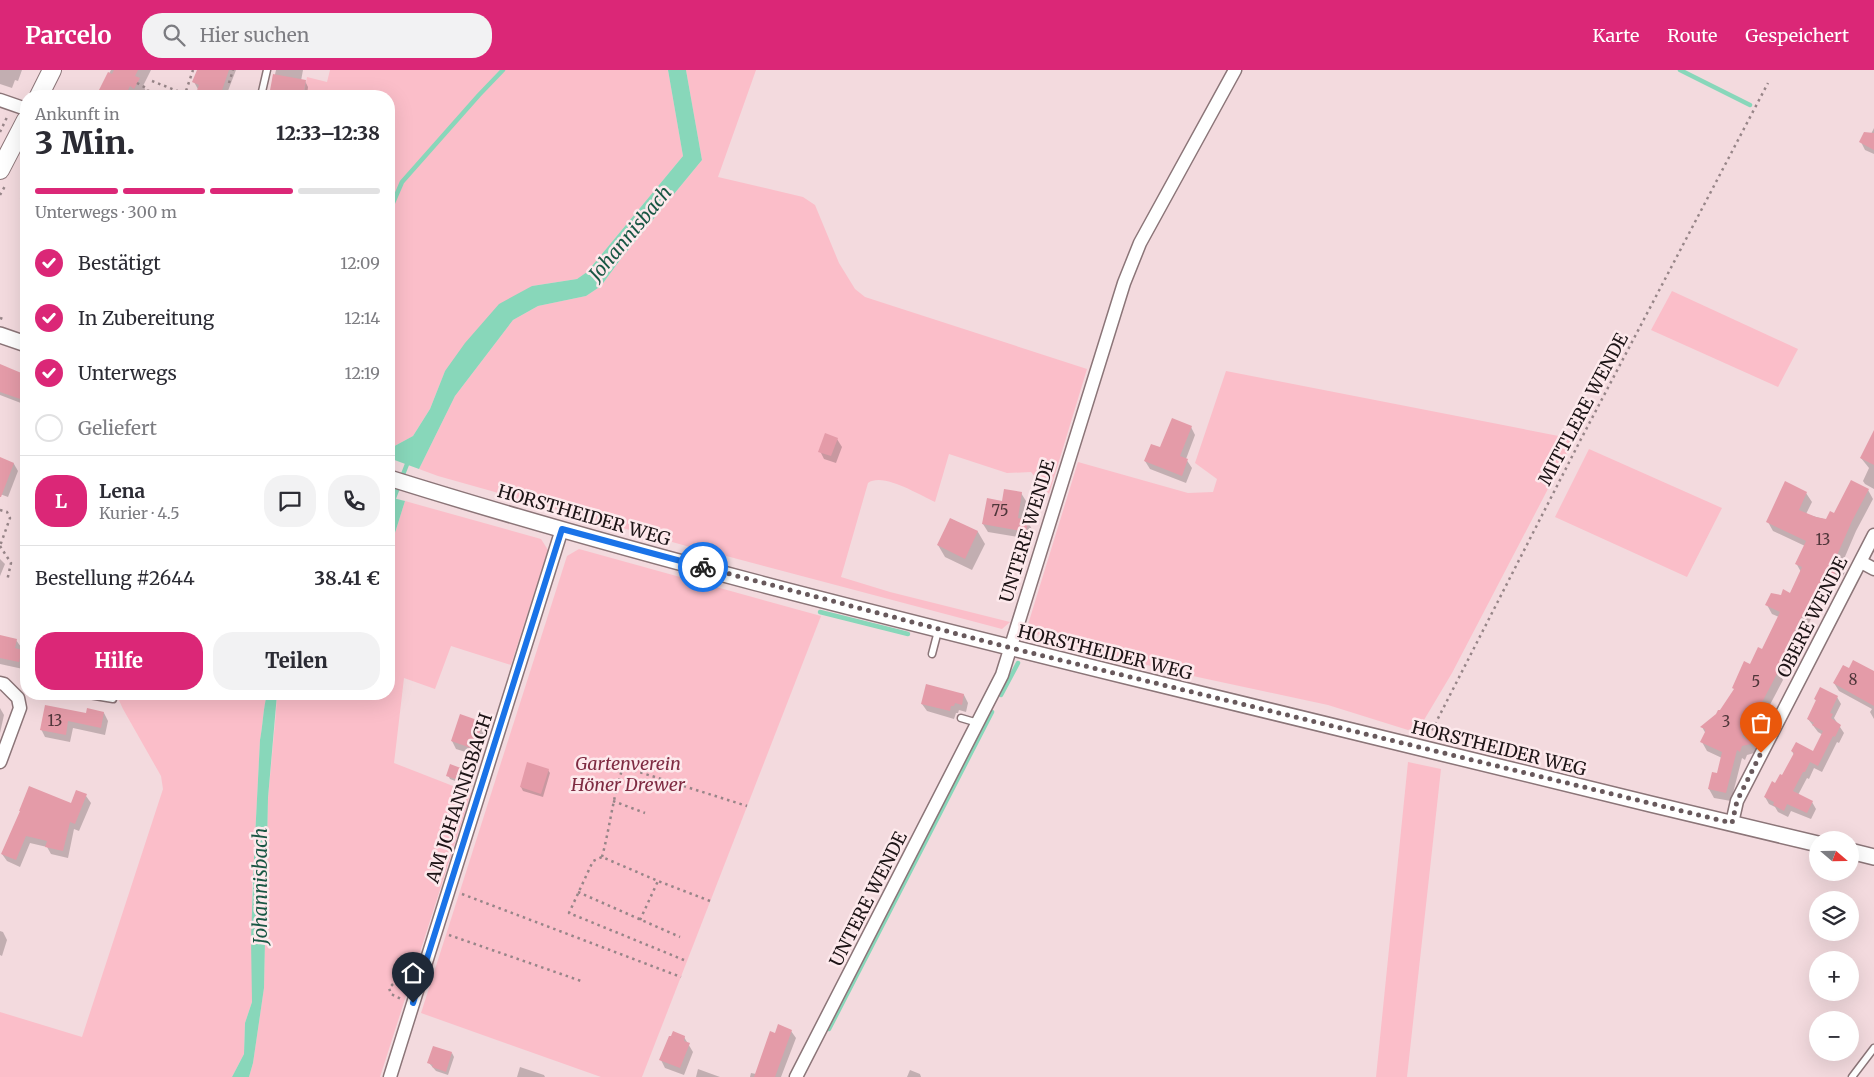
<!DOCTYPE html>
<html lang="de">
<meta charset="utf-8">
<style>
body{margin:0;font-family:Merriweather,serif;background:#f2f2f3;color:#2b2b33;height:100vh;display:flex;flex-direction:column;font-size:19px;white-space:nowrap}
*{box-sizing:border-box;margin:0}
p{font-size:16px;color:#7c7c81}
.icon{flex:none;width:28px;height:28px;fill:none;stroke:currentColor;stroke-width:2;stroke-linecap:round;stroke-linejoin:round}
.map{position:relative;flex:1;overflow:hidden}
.side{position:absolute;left:20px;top:20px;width:375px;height:610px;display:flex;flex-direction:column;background:#fff;border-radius:20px;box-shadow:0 5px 20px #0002}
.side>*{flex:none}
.needle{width:32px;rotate:110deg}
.fabs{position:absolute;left:1809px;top:761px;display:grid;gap:10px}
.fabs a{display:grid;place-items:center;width:50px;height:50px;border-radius:50%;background:#fff;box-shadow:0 5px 20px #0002;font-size:25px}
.pin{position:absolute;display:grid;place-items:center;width:42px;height:42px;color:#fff;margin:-51px -21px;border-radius:50% 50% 50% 0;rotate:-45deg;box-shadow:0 0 5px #0007}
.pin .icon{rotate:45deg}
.courier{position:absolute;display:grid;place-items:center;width:50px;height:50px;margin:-25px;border:4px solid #1a73e8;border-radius:50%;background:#fff;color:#222;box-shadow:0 1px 6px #0007}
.overview em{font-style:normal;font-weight:800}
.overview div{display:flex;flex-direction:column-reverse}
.overview{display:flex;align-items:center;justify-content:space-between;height:85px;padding:0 15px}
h1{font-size:32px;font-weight:800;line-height:38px}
.bar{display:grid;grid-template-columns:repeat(4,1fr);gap:8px 5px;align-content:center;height:60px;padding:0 15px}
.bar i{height:6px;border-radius:4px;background:#e1e1e2}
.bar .selected{background:#db2777}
.bar p{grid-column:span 4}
.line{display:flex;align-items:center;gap:12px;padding:0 15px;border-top:1px solid #e1e1e2}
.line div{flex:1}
.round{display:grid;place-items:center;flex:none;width:52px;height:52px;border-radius:20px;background:#f2f2f3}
ol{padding:0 15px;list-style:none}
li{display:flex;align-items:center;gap:15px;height:55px}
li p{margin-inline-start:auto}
li .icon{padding:5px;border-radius:50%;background:#db2777;color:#fff;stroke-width:4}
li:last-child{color:#7c7c81}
li i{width:28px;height:28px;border:2px solid #e1e1e2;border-radius:50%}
.cta{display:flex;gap:10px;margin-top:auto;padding:10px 15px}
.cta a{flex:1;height:58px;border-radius:20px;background:#db2777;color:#fff;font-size:20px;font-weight:800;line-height:58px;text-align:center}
.cta a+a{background:#f2f2f3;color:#2b2b33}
header{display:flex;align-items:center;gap:30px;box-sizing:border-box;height:70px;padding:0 25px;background:#db2777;color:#fff}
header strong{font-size:24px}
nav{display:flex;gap:28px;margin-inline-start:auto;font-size:18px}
.search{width:350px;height:45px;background:#f2f2f3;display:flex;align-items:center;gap:12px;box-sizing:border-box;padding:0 18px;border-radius:20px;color:#7c7c81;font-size:19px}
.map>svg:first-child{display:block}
.green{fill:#fbbec9}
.water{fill:#88d7ba}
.shadow{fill:#0003}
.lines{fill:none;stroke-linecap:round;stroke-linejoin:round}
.stream{stroke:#88d7ba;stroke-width:4.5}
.building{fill:#e49ba8}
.service-casing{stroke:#8b7578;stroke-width:9}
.minor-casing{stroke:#8b7578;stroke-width:15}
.tertiary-casing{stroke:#8b7578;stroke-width:18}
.secondary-casing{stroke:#8b7578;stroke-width:20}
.path{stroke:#978588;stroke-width:2.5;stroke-dasharray:2.5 4;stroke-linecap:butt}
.service{stroke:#fff;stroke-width:6}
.minor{stroke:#fff;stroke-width:12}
.tertiary{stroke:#fff;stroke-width:15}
.secondary{stroke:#fff;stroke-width:18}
.done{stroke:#68595c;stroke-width:5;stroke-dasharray:0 9}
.route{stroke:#1a73e8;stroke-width:6}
.labels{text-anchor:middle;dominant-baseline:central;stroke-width:5;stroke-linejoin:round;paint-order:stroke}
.number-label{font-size:15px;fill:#4f363a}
.street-label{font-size:18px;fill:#1d1416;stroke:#fde9ec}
.park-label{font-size:18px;font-style:italic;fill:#7f2b42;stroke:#fde9ec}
.water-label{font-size:19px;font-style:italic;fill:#195744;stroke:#fde9ec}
</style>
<header>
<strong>Parcelo</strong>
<div class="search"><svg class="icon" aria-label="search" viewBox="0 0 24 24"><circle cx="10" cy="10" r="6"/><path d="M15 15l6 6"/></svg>Hier suchen</div>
<nav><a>Karte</a><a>Route</a><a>Gespeichert</a></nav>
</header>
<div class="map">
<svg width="1874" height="1007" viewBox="0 0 1874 1007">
<rect width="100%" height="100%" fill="#f3dade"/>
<g class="green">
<path d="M 330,0 L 668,0 L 683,86 L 587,202 L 577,209 L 532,216 L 445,301 L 430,339 L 413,366 L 389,379 L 389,26 L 307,26 L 304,24 L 307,7 L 327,12 Z"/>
<path d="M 686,0 L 756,0 L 718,107 L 803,127 L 815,135 L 839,193 L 855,219 L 865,227 L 1087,299 L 1049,424 L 1031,402 L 1007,403 L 949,384 L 935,432 C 919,425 883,402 868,413 L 841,507 L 890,522 L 1010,552 L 1002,559 L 715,483 L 697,479 L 438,406 L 419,399 L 455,326 L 513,250 L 538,236 L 586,226 L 601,216 L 623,186 L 702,90 Z"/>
<path d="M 1672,221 L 1798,279 L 1778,317 L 1651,260 Z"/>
<path d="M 1226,301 L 1574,369 L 1452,603 L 1421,655 L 1408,660 L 1328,635 L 1165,600 L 1026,561 L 1078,392 L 1188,423 L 1213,422 L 1217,409 L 1195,393 Z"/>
<path d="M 1589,379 L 1722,438 L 1687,507 L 1555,447 Z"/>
<path d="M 405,431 L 541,469 L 548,480 L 511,595 L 451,576 L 435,619 L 404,608 L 394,693 L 471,723 L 380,1007 L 249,1007 L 253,993 L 264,918 L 268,728 L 276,642 L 277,624 L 389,624 L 389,489 L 394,466 Z"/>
<path d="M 579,479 L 821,546 L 642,1007 L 601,1007 L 421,943 L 567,486 Z"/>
<path d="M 116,624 L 267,624 C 263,639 263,655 260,670 L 253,807 L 252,811 L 252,932 L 245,953 L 244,984 L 232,1007 L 0,1007 L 0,942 L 82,967 L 163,719 L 161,706 L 123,639 Z"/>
<path d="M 1408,692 L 1441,699 L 1407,1007 L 1376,1007 Z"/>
</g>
<g class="water">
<path d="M 668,0 L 686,0 L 702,90 L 623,186 L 601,216 L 586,226 L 538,236 L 513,250 L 455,326 L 419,399 L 389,388 L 389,379 L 413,366 L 430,339 L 445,301 L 465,273 L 499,234 L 532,216 L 577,209 L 587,202 L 683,86 Z"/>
<path d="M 389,427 L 405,431 L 394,466 L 389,489 Z"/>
<path d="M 267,624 L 277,624 L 268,728 L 264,918 L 253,993 L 249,1007 L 232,1007 L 244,984 L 245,953 L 252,932 L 251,870 L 253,813 L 252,811 L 253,807 L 260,670 C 263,655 263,639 267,624 Z"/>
</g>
<g class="shadow">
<path d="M 0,0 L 22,0 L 18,11 L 15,10 L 12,18 L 0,14 Z"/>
<path d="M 111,0 L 151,0 L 143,16 L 146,21 L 143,26 L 97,26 Z"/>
<path d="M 198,0 L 236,0 L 226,26 L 197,26 L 199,21 L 194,12 Z"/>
<path d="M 276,0 L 303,0 L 301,11 L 305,11 L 308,17 L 307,26 L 270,26 Z"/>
<path d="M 1874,58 L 1874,84 L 1865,80 L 1861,72 L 1871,64 Z"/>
<path d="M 26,178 L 26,194 L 22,187 Z"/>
<path d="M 0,296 L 26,306 L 26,335 L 0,325 Z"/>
<path d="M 1191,357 L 1195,365 L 1186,389 L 1192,398 L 1186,413 L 1150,399 L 1145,391 Z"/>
<path d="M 1874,362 L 1874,419 L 1865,414 L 1863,411 L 1869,398 L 1861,388 Z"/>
<path d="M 837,369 L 842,377 L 836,393 L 824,389 L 820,381 Z"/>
<path d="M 0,388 L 14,394 L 18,401 L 8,427 L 0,424 Z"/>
<path d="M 1868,420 L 1873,429 L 1856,461 L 1841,496 L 1845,502 L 1839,513 L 1832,510 L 1804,562 L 1782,608 L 1783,610 L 1764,646 L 1761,645 L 1749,672 L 1754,674 L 1758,682 L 1747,685 L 1745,690 L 1742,688 L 1731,731 L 1714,728 L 1709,719 L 1718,704 L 1722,688 L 1707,681 L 1702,672 L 1706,664 L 1702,657 L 1720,642 L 1763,581 L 1779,547 L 1772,544 L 1767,535 L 1781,526 L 1790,524 L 1801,502 L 1796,493 L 1805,476 L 1773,461 L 1768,452 L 1806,423 L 1812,432 L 1806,444 L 1827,450 Z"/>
<path d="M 1021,423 L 1026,431 L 1022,450 L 1027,451 L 1032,459 L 1030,469 L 988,462 L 983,454 L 1003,433 Z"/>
<path d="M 951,449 L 978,462 L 985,474 L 972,500 L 945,487 L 938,475 Z"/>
<path d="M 0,489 L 5,494 L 0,506 Z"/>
<path d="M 0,567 L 16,570 L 21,577 L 20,581 L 25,588 L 23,599 L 0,594 Z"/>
<path d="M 1874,605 L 1874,649 L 1870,642 L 1872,639 L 1839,621 L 1834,613 Z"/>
<path d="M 964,625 L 968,633 L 966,642 L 959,640 L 958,643 L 956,643 L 954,649 L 927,641 L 922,634 Z"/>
<path d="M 1837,627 L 1841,634 L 1834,648 L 1844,663 L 1839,673 L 1837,672 L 1822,702 L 1814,698 L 1809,709 L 1807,708 L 1798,725 L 1812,732 L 1816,739 L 1811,749 L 1791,741 L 1788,747 L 1778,742 L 1775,737 L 1769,734 L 1765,727 L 1783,707 L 1794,685 L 1792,681 L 1814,682 L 1823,665 L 1818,662 L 1808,649 L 1817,632 L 1815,629 Z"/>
<path d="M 0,638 L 4,645 L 0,663 Z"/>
<path d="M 104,643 L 108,651 L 105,665 L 73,658 L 70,672 L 45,667 L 41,659 L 87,645 Z"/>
<path d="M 482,653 L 487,661 L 478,686 L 456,679 L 452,671 Z"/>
<path d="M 548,700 L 550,703 L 543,727 L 523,721 L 521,717 Z"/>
<path d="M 465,701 L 467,704 L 463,714 L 450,709 L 448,705 Z"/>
<path d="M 86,726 L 91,733 L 79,761 L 74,759 L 68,788 L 51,784 L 47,777 L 30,773 L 20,797 L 7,791 L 2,784 L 21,743 L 72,734 Z"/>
<path d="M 0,861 L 3,862 L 7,870 L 2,886 L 0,885 Z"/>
<path d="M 791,961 L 796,968 L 781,1007 L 750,1007 L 751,1003 L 756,1004 L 776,964 Z"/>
<path d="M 684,967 L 693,982 L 684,1005 L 665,998 L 661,990 Z"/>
<path d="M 452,983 L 454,987 L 448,1005 L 436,1001 L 429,993 Z"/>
<path d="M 520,997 L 544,1005 L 545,1007 L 517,1007 Z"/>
<path d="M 698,999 L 720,1007 L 696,1007 Z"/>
<path d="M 910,1000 L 920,1004 L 921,1007 L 907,1007 Z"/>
</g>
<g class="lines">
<g class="stream">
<path d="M 1680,0 L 1750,35"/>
<path d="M 389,142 L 402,112 L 479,25 L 503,0"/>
<path d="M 392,433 L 409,389"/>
<path d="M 820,542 L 908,564"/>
<path d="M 1001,625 L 1018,593"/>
<path d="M 829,959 L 992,642"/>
</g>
</g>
<g class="building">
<path d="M 114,0 L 138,0 L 135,6 L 140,8 L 134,19 L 130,16 L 125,26 L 96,26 L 108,2 L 112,4 Z"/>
<path d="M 197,0 L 229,0 L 220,26 L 195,26 L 199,15 L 192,12 Z"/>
<path d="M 273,4 L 306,10 L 303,26 L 269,26 Z"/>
<path d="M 1864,62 L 1874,63 L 1874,80 L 1859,72 Z"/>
<path d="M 0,294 L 26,305 L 26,331 L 0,322 Z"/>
<path d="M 1172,348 L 1192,356 L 1180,386 L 1188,389 L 1182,406 L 1144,391 L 1151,374 L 1160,377 Z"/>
<path d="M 1874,360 L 1874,395 L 1860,388 Z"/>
<path d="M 825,363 L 838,368 L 831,386 L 818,382 Z"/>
<path d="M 0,387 L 14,393 L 1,427 L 0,427 Z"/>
<path d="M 1851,410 L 1869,419 L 1852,451 L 1835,490 L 1841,492 L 1834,505 L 1827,501 L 1799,552 L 1777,599 L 1779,600 L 1759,638 L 1756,637 L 1742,667 L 1755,673 L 1742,676 L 1740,682 L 1737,680 L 1726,723 L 1708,719 L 1712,702 L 1717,703 L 1722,682 L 1700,672 L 1705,662 L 1705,659 L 1700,657 L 1716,644 L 1718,640 L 1720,640 L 1734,619 L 1732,618 L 1744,591 L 1750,594 L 1758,577 L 1762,579 L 1780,542 L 1765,535 L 1771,523 L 1781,525 L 1783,519 L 1790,523 L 1802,497 L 1795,494 L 1806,471 L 1766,452 L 1785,411 L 1807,422 L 1799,440 L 1816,447 L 1826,449 L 1830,441 L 1834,443 Z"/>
<path d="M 1004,419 L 1022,422 L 1018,448 L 1028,450 L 1026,462 L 982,454 L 987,428 L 1002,431 Z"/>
<path d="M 950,448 L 978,461 L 965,489 L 937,475 Z"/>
<path d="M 0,565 L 17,569 L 15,578 L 22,580 L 19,592 L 0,588 Z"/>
<path d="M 1853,590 L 1874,601 L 1874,636 L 1833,613 L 1843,595 L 1849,598 Z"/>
<path d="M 926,614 L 964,624 L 962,635 L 955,633 L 954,636 L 951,636 L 950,641 L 921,634 Z"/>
<path d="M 1820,617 L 1838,626 L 1830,643 L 1833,644 L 1831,648 L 1841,655 L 1835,667 L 1833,666 L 1818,696 L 1810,692 L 1805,702 L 1803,702 L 1793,721 L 1813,731 L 1807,743 L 1787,734 L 1784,741 L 1773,735 L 1774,732 L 1764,727 L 1772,711 L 1775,713 L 1780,704 L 1782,705 L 1794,683 L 1791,681 L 1796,672 L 1813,681 L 1823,661 L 1812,655 L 1814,653 L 1807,649 L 1816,630 L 1814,629 Z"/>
<path d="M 45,635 L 86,643 L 87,638 L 104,642 L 101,658 L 68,651 L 66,665 L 40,660 Z"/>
<path d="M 460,644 L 483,652 L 474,679 L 451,671 Z"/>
<path d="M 527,692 L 549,699 L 541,724 L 520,717 Z"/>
<path d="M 450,694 L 466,700 L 461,711 L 446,706 Z"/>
<path d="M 29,716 L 71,733 L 76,720 L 87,724 L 75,754 L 70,752 L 63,781 L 45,777 L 47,771 L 26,766 L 16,790 L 1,784 L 20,741 L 19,741 Z"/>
<path d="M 778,954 L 792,960 L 775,1007 L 754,1007 L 770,961 L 775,963 Z"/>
<path d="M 673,961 L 685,966 L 684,971 L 690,973 L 680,998 L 659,990 L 669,966 L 671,966 Z"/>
<path d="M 433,976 L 452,982 L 446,1002 L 432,997 L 433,995 L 427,993 Z"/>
</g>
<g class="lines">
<defs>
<g id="service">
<path d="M 261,26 L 267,0"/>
<path d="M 932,584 L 938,561"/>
<path d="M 83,624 L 113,629 L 114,624"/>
<path d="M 961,648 L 978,653"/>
<path d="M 1852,1007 L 1874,978"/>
</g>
<g id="minor">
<path d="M 0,30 L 26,39"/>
<path d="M 1861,492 L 1874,499"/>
<path d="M 0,613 L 4,614 L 18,628 L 20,638 L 0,692"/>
<path d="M 1732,753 L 1737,731 L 1874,465"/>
<path d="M 390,1007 L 562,459"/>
<path d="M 796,1007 L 1002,605 L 1124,213 L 1140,173 L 1235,0"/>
</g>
<g id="tertiary">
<path d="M 0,265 L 26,274"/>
<path d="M 389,408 C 632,484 879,545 1126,606 C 1356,663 1587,719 1818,774"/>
<path d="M 1850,781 L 1874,787"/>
</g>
<g id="secondary">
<path d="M 39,26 L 52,0"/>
<path d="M 0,100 L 26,50"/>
</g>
</defs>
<use href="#service" class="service-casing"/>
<use href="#minor" class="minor-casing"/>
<use href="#tertiary" class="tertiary-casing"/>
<use href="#secondary" class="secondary-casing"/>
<g class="path">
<path d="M 152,11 L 185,24 L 193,0"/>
<path d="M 137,13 L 148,19 L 148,26"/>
<path d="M 229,13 L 233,0"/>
<path d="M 172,26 L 177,22"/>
<path d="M 0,62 L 8,45"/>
<path d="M 0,125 L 5,116"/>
<path d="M 21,129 L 26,118"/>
<path d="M 0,248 L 6,250"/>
<path d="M 0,440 L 7,442 L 10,448 L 0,476"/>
<path d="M 0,476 L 11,493 L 7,511"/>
<path d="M 1429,666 L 1580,371 L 1768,13"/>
<path d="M 613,731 L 645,743"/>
<path d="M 1829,765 L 1843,768"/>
<path d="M 602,787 C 610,757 613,726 623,697 L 747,736"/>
<path d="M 578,822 L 680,867"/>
<path d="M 462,824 L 681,907"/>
<path d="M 640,850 L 658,811"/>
<path d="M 449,865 L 584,912"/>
<path d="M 684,890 L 569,843 L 593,791 L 602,787 L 658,811 L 710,831"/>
<path d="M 393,914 L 389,918 L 391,924 L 401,929"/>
</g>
<use href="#service" class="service"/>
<use href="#minor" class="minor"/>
<use href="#tertiary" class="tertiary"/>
<use href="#secondary" class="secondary"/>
</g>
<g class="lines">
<path class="done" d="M 703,497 L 1011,578 L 1732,753 L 1737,731 L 1761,683"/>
<path class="route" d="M 413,933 L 562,459 L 703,497"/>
</g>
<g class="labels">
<g class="number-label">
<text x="1000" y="440">75</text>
<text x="1823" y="469">13</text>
<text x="1853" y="609">8</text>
<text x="1756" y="611">5</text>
<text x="55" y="650">13</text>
<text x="1726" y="651">3</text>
</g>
<g class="street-label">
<text transform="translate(1583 339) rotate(-62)">MITTLERE WENDE</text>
<text transform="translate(584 445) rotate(16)">HORSTHEIDER WEG</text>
<text transform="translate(1027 461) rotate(-73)">UNTERE WENDE</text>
<text transform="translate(1812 547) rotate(-63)">OBERE WENDE</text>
<text transform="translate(1105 582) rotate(14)">HORSTHEIDER WEG</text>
<text transform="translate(1499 678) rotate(14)">HORSTHEIDER WEG</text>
<text transform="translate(459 728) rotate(-72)">AM JOHANNISBACH</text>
<text transform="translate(868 829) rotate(-63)">UNTERE WENDE</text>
</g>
<g class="park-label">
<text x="628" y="693">Gartenverein<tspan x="628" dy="21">Höner Drewer</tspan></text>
</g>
<g class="water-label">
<text transform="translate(630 163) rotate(-50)">Johannisbach</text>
<text transform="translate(260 816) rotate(-90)">Johannisbach</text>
</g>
</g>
</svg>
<div class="fabs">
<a><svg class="needle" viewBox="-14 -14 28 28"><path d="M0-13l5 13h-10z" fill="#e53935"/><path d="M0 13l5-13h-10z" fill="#7c7c81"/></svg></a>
<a><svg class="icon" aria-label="layers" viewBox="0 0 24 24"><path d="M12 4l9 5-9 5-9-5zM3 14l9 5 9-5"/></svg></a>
<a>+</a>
<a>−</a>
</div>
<div class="pin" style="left:1761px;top:683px;background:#ea580c"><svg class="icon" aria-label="bag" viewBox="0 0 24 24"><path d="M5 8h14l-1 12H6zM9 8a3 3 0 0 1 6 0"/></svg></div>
<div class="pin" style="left:413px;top:933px;background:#1f2937"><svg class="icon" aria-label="home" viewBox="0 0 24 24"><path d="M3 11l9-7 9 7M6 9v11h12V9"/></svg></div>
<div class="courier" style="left:703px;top:497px"><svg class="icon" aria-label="bike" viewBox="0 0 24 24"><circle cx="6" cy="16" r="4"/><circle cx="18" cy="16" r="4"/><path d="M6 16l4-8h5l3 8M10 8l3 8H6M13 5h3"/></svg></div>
<section class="side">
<div class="overview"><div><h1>3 Min.</h1><p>Ankunft in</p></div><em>12:33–12:38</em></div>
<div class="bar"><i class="selected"></i><i class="selected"></i><i class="selected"></i><i></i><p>Unterwegs · 300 m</p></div>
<ol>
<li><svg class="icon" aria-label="check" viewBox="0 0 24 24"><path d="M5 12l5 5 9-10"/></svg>Bestätigt<p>12:09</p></li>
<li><svg class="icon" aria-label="check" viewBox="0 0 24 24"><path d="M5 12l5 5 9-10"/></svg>In Zubereitung<p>12:14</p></li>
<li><svg class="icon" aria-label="check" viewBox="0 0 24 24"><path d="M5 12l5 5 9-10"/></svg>Unterwegs<p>12:19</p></li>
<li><i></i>Geliefert</li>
</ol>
<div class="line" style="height:90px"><b class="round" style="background:#db2777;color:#fff">L</b><div><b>Lena</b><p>Kurier · 4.5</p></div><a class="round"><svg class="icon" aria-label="chat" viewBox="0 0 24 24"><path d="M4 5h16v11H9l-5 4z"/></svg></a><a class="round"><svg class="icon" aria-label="phone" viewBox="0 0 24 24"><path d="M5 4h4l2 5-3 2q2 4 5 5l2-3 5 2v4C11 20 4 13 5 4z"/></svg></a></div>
<div class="line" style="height:65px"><div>Bestellung #2644</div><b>38.41 €</b></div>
<div class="cta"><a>Hilfe</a><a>Teilen</a></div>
</section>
</div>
